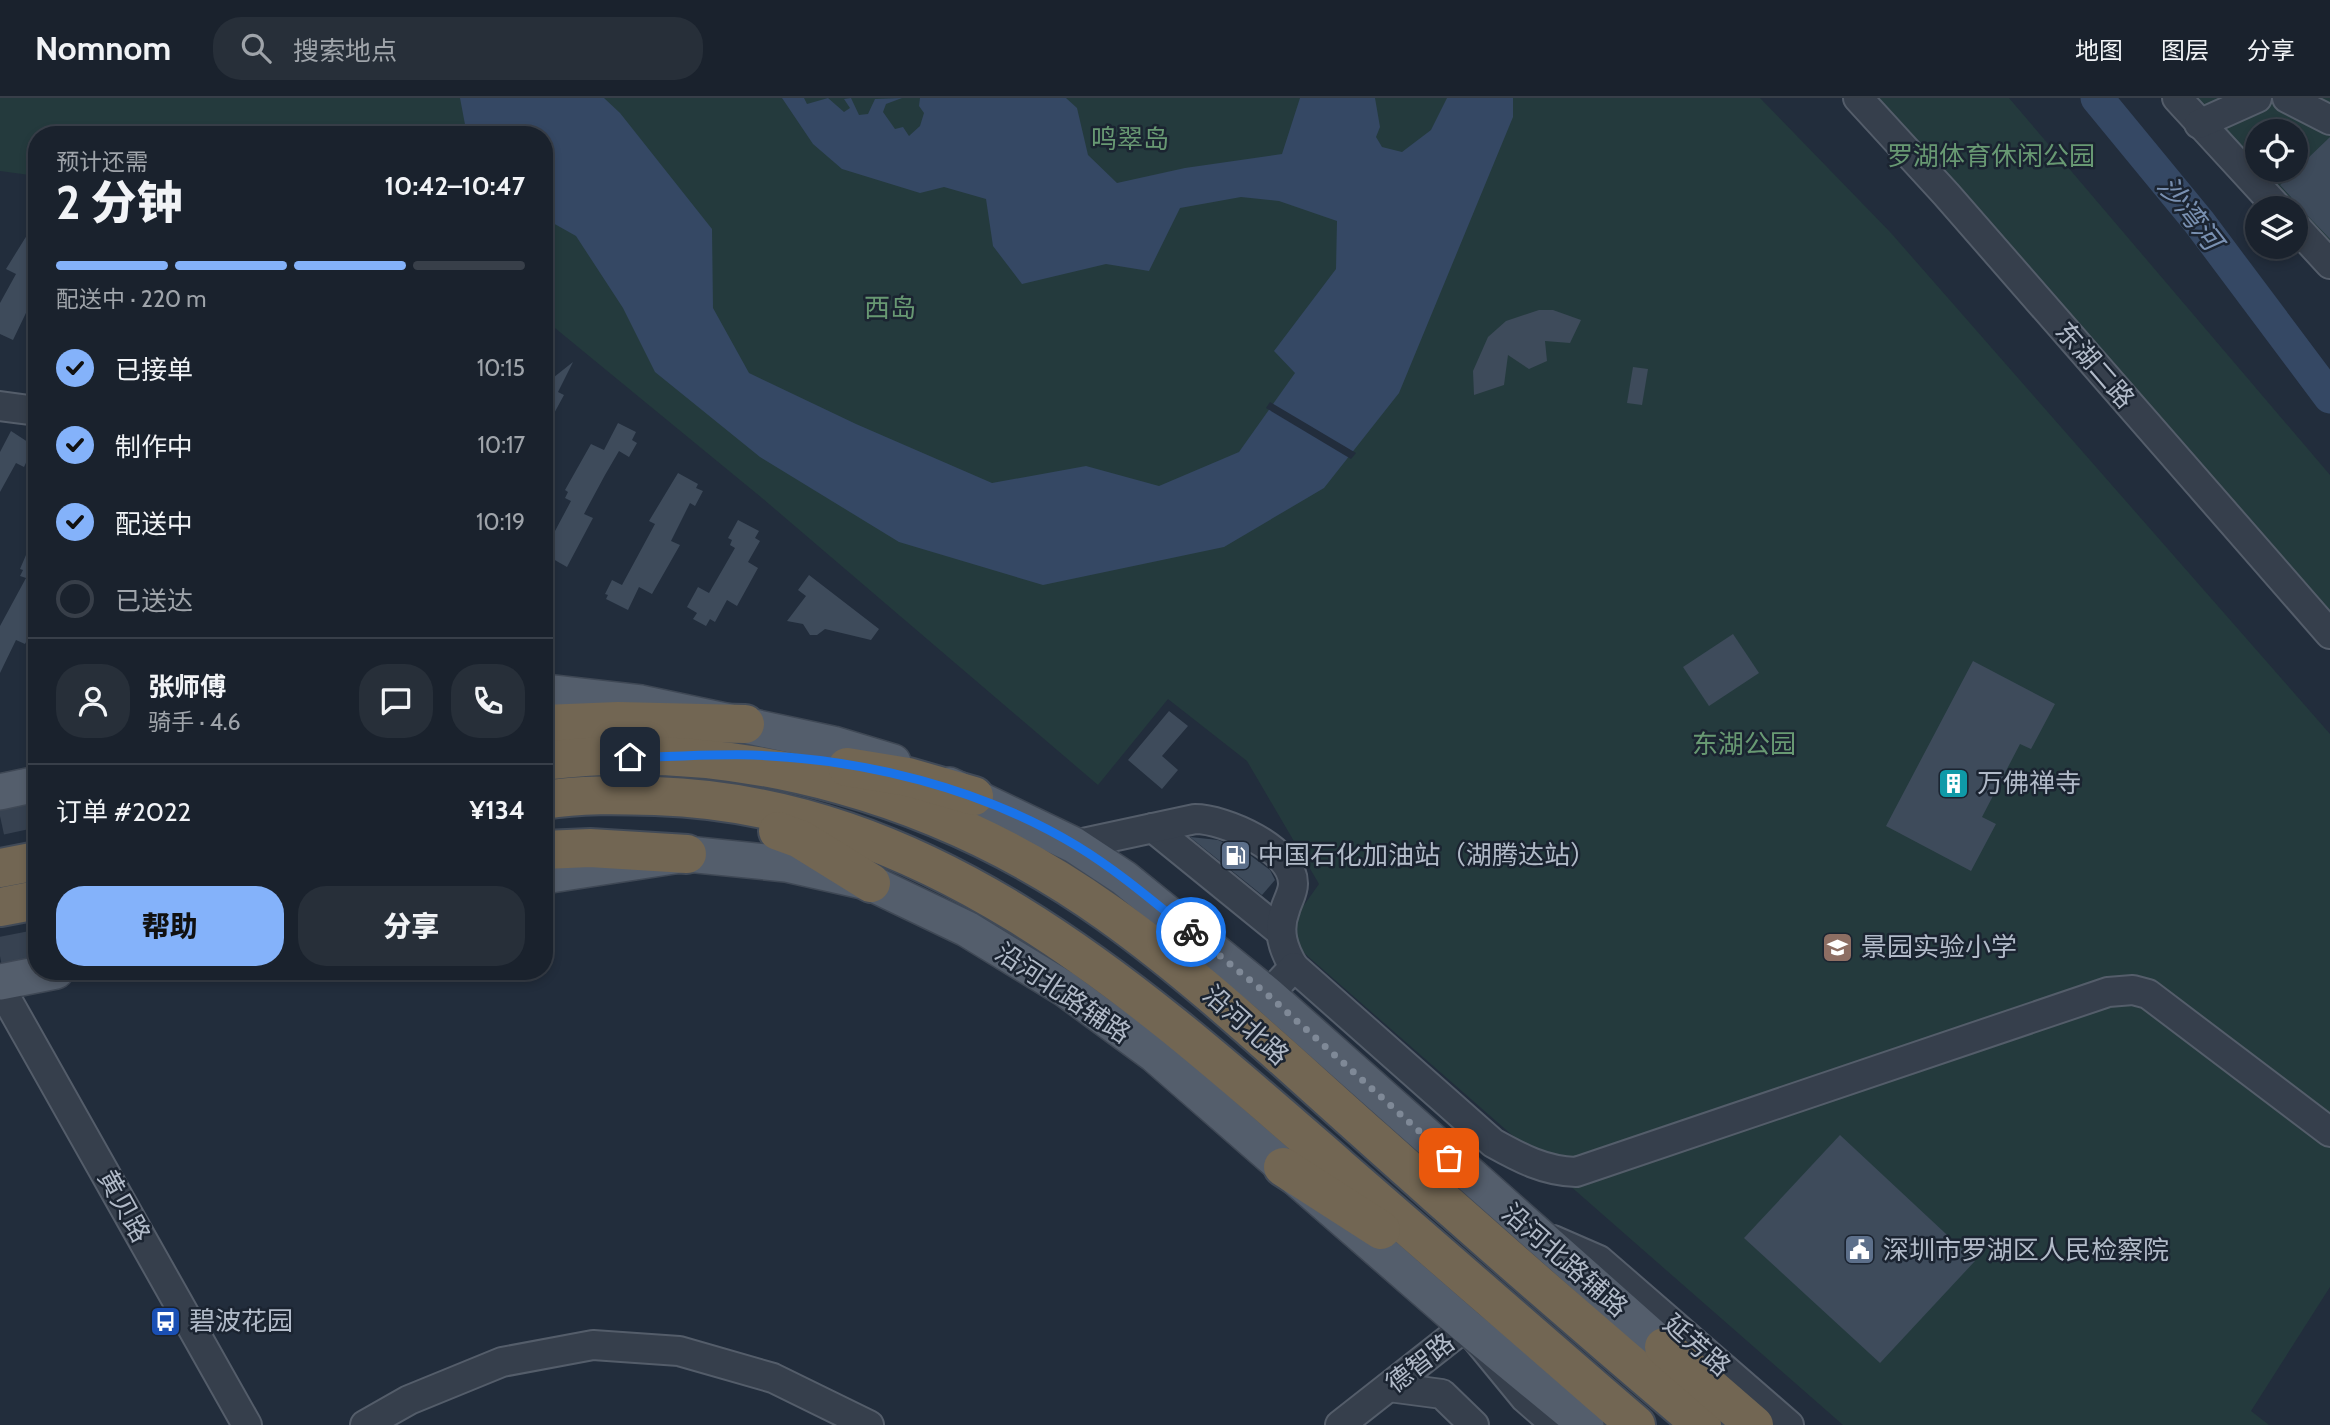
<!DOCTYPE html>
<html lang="zh">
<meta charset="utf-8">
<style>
body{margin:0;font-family:Cabin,"Noto Sans SC",sans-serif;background:#272f39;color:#f1f3f6;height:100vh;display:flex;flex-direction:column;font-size:26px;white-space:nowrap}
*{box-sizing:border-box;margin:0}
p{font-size:23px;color:#9fa4aa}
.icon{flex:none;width:38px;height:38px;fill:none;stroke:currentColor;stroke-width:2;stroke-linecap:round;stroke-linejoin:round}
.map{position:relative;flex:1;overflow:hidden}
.panel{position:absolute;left:28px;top:28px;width:525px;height:854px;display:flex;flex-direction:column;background:#1a222d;border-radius:28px;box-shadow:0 4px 10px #0003,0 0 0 2px #383f49}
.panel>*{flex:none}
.controls{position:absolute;left:2245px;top:21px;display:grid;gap:14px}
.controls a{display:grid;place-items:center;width:63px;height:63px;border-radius:50%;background:#1a222d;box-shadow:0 4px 10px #0003,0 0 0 2px #383f49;font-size:35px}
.pin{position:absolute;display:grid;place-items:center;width:60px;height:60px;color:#fff;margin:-30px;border-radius:14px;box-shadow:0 4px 10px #0006}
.courier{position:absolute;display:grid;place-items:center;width:70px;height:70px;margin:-35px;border:5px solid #1a73e8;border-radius:50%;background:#fff;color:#222;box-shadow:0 2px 9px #0007}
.headline em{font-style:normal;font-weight:800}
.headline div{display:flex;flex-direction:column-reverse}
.headline{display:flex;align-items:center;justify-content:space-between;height:119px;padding:0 28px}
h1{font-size:46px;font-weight:800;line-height:52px}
.bar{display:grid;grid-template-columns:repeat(4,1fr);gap:10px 7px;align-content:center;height:84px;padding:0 28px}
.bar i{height:9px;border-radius:5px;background:#383f49}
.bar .selected{background:#84b2fa}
.bar p{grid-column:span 4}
.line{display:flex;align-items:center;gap:18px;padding:0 28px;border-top:2px solid #383f49}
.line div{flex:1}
.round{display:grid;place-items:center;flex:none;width:74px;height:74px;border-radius:28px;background:#272f39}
ol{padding:0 28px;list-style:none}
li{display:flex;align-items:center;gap:21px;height:77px}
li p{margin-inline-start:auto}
li .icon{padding:7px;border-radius:50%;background:#84b2fa;color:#111;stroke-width:4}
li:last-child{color:#9fa4aa}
li i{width:38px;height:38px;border:4px solid #383f49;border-radius:50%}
.cta{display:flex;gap:14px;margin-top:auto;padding:14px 28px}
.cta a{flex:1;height:80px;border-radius:28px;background:#84b2fa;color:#111;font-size:28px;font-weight:800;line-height:80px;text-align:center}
.cta a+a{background:#272f39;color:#f1f3f6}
header{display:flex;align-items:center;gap:42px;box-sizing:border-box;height:98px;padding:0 35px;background:#1a222d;border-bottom:2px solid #383f49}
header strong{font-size:33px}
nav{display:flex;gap:38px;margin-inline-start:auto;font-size:24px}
.search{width:490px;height:63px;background:#272f39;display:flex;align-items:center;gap:18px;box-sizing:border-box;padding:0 24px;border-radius:28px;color:#9fa4aa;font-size:26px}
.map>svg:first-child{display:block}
.green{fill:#243a3d;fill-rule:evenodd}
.water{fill:#354864}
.pier{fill:#222d3c}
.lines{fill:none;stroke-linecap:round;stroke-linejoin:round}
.river{stroke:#354864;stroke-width:33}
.building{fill:#3e4b5b}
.highway-tunnel{stroke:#374251;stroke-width:38;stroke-dasharray:38 19;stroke-linecap:butt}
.minor-casing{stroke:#545d6a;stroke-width:32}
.major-casing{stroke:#3f4855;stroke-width:38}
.highway-casing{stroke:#414a57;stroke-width:42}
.minor{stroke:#363f4c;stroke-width:28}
.major{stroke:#545e6c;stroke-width:35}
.highway{stroke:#726653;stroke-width:38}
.done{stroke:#7f8997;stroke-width:7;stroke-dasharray:0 12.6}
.route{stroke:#1a73e8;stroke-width:9}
.labels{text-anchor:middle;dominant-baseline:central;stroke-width:5;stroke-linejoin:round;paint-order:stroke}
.park-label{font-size:26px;fill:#689973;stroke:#1b2431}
.street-label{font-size:26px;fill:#b1bac8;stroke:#1b2431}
.poi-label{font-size:26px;fill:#b1bac8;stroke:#1b2431;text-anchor:start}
.water-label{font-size:28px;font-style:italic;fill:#7990b1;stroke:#1b2431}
</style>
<header>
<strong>Nomnom</strong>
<div class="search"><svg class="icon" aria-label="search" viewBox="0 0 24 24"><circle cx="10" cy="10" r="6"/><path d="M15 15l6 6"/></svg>搜索地点</div>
<nav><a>地图</a><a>图层</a><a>分享</a></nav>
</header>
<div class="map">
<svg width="2330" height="1327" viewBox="0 0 2330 1327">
<rect width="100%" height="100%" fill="#222d3c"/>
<g class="green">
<path d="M 0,0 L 1760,0 L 1891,135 L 2330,636 L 2330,1189 L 2251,1313 L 2269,1327 L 1843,1327 L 1295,847 L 1292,824 L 1319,786 L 1247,663 L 1168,601 L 1098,687 L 762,400 L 544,221 L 544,37 L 37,37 L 37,78 L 0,73 Z"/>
<path d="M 1872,0 L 2009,0 L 2330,377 L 2330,515 Z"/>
<path d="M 2168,0 L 2330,0 L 2330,182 L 2296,146 L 2296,110 L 2262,110 ZM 2258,33 L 2296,33 L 2296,72 L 2258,72 Z"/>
</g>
<path class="water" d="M 460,0 L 604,0 L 620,15 L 712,131 L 713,210 L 749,275 L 856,326 L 992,385 L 1086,368 L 1159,388 L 1239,354 L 1295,275 L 1274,253 L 1336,171 L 1337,123 L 1279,103 L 1241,99 L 1180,110 L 1149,173 L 1106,166 L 1022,186 L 993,148 L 986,101 L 944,89 L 920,95 L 842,71 L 813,46 L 782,0 L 804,0 L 807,6 L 828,0 L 844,14 L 850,10 L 844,1 L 851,0 L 859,17 L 868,16 L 875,1 L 902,0 L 886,6 L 883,14 L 895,31 L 903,29 L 909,38 L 920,28 L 924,15 L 919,8 L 920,0 L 1066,0 L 1077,10 L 1088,57 L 1117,85 L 1185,70 L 1282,56 L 1300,0 L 1375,0 L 1380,29 L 1376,39 L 1382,49 L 1402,54 L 1431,32 L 1447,0 L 1513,0 L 1513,19 L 1399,295 L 1324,390 L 1224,449 L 1043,487 L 899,444 L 760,359 L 655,274 L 623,210 L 576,138 L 544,120 L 544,37 L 467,37 Z"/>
<path class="pier" d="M 1270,304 L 1356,355 L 1351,361 L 1266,310 Z"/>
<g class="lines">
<path class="river" d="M 2097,0 L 2199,124 L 2330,299"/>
</g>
<g class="building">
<path d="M 2330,39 L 2330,141 L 2308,118 L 2296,113 L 2291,99 L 2280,87 Z"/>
<path d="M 37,121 L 37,172 L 29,186 L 37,192 L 13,242 L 0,236 L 0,205 L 16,176 L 6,171 Z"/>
<path d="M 1539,212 L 1553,212 L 1581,222 L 1570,245 L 1545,243 L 1547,263 L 1529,271 L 1508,257 L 1504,287 L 1474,297 L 1473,273 L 1488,239 L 1506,223 Z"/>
<path d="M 573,264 L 558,294 L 564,297 L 544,334 L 544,287 Z"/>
<path d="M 1633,269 L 1648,271 L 1642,307 L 1627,305 Z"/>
<path d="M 618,325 L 636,334 L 632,342 L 637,345 L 629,359 L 619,353 L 605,377 L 584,416 L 593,420 L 567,469 L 546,457 L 550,450 L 547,448 L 571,403 L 565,400 L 568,394 L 565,392 L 591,346 L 604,352 Z"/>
<path d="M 11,333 L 34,348 L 24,369 L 16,365 L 0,394 L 0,354 Z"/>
<path d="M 678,375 L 698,386 L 696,390 L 703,393 L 695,408 L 690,405 L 671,443 L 680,447 L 652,496 L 639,489 L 628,512 L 606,501 L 608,497 L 605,496 L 612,482 L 622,487 L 655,426 L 649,423 Z"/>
<path d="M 738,422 L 759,433 L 755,440 L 760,443 L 748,464 L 758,470 L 737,508 L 727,502 L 715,524 L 710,521 L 706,528 L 693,521 L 697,515 L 687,509 L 698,489 L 709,495 L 735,450 L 730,447 L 732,442 L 728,440 Z"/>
<path d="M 37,447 L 37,523 L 25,546 L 16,542 L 0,575 L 0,528 L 26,480 L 20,478 L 23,472 L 20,471 L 26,457 L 30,459 Z"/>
<path d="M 809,477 L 879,531 L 871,542 L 825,531 L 817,537 L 810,537 L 803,526 L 787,523 L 806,498 L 798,492 Z"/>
<path d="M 1733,536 L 1759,575 L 1709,608 L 1683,569 Z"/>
<path d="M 1973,563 L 2055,606 L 2031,651 L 2020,646 L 1982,719 L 1996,726 L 1971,773 L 1886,728 Z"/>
<path d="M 1169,613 L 1188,628 L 1162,658 L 1178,672 L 1162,691 L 1128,662 Z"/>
<path d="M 1190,739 L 1218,742 L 1247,755 L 1270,772 L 1275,782 L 1262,797 Z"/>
<path d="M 1840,1037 L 1975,1163 L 1880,1265 L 1744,1140 Z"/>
</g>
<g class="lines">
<g class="highway-tunnel">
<path d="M 0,718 L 37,710"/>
<path d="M 0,858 L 37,851"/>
</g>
<defs>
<g id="minor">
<path d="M 1858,0 L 1946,96 L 2330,536"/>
<path d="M 2177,0 L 2278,110"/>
<path d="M 2287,0 L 2330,22"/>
<path d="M 2199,26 L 2257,0"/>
<path d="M 2296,129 L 2330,166"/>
<path d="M 0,308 L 37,313"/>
<path d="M 1153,730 L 1281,834"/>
<path d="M 1074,747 L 1195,721 C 1224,721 1294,751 1293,786 C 1293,795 1287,804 1285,812 C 1277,833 1283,851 1294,869"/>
<path d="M 0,889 L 247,1327"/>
<path d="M 1268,897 L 1294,869 L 1493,1045 C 1520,1060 1544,1073 1576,1074 L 2108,894 L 2133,892 L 2148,896 L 2330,1034"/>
<path d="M 1553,1142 L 1599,1162 L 1789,1327"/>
<path d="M 1389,1289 L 1442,1296 L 1474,1327"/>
<path d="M 365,1327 L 409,1302 L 502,1264 L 593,1247 L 679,1253 L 773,1280 L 869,1327"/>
<path d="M 1340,1327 L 1466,1228 L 1525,1300 L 1556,1327"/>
</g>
<g id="major">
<path d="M 544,594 L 641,605 L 833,646 L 893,664"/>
<path d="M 949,687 L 1074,747 L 1124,780 L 1268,897 L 1664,1249 L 1681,1270"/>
<path d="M 0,694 L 37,686"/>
<path d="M 544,778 L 687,756 L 786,766 L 871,785 L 967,831 L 1065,891 L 1155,957 L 1466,1228 L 1586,1327"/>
<path d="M 0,884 L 56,873"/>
</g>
<g id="highway">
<path d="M 544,626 L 618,623 L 745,626"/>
<path d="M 544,663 C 742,638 947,700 1108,815 C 1202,882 1286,963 1373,1040 C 1481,1137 1591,1233 1702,1327"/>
<path d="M 847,669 L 908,679 L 974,698"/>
<path d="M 544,702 C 580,696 619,697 655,698 C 934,707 1142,897 1340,1070 C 1439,1156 1537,1242 1636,1327"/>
<path d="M 778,733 L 800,741 L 871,785"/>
<path d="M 544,752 L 590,750 L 687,756"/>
<path d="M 0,770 L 37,763"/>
<path d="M 0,809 L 37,802"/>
<path d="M 1283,1069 L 1381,1132"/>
<path d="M 1664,1249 L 1754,1327"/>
</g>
</defs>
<use href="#minor" class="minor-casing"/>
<use href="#major" class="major-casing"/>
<use href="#highway" class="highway-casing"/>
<use href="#minor" class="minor"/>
<use href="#major" class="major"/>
<use href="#highway" class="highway"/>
</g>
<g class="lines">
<path class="done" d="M 1191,834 L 1268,897 L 1449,1060"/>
<path class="route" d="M 630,659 C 671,659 712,656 752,657 C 864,661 981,690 1077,748 C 1118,773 1154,804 1191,834"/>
</g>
<defs>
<symbol id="building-square" viewBox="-11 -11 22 22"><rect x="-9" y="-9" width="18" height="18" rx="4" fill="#0f9aa8" stroke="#1b2431"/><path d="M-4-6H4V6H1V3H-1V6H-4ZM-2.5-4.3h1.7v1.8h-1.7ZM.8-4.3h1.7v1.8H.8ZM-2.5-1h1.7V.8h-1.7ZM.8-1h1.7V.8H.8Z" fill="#fff"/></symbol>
<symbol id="fuel-square" viewBox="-11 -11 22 22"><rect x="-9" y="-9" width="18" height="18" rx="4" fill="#5c6f8a" stroke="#1b2431"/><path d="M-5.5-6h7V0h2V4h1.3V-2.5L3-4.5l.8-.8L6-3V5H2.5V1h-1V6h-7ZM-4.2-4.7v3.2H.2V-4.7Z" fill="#fff"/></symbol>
<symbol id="school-square" viewBox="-11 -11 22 22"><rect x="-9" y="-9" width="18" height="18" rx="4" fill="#8d6e63" stroke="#1b2431"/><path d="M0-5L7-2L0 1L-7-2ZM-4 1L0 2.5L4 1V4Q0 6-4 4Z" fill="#fff"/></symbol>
<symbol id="civic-square" viewBox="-11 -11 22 22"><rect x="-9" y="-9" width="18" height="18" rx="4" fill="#5c6f8a" stroke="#1b2431"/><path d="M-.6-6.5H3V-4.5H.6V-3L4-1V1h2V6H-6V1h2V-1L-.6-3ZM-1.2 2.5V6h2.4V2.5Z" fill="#fff"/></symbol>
<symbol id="bus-square" viewBox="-11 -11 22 22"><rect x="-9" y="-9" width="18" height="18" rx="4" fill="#1a4fb4" stroke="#1b2431"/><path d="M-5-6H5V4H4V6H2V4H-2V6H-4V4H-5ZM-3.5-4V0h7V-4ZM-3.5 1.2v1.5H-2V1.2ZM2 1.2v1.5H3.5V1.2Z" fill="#fff"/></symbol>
</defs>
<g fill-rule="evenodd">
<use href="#building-square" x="1936" y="668" width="35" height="35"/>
<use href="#fuel-square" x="1218" y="740" width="35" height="35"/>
<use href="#school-square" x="1820" y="832" width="35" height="35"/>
<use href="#civic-square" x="1842" y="1134" width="35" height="35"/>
<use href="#bus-square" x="148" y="1206" width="35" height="35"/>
</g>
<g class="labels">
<g class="park-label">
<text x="1130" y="41">鸣翠岛</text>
<text x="1991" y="58">罗湖体育休闲公园</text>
<text x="890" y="210">西岛</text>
<text x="1744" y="646">东湖公园</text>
</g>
<g class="street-label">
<text transform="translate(2095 267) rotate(49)">东湖二路</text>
<text transform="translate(1063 895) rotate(34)">沿河北路辅路</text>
<text transform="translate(1246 927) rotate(42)">沿河北路</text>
<text transform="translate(124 1108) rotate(61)">黄贝路</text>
<text transform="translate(1565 1162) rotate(41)">沿河北路辅路</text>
<text transform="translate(1697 1247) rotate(41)">延芳路</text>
<text transform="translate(1420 1265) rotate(-38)">德智路</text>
</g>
<g class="poi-label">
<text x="1977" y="685">万佛禅寺</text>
<text x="1258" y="757">中国石化加油站（湖腾达站）</text>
<text x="1861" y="849">景园实验小学</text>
<text x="1883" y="1152">深圳市罗湖区人民检察院</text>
<text x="189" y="1223">碧波花园</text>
</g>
<g class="water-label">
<text transform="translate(2190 115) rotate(52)">沙湾河</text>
</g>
</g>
</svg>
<div class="controls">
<a><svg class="icon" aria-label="locate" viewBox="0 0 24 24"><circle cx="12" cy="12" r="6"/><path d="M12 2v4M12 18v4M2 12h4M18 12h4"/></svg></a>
<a><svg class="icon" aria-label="layers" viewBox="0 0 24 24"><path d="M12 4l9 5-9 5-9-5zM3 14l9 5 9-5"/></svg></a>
</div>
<div class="pin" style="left:1449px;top:1060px;background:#ea580c"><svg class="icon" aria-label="bag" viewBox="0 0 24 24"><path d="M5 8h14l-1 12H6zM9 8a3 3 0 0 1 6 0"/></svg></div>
<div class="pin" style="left:630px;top:659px;background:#1f2937"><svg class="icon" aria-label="home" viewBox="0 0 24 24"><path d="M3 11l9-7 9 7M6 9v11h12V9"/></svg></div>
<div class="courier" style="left:1191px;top:834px"><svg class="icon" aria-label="bike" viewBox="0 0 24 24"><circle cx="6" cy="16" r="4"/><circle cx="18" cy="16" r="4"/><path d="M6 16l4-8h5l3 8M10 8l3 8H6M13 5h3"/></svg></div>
<section class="panel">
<div class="headline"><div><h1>2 分钟</h1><p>预计还需</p></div><em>10:42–10:47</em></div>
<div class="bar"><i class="selected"></i><i class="selected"></i><i class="selected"></i><i></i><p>配送中 · 220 m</p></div>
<ol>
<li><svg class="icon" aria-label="check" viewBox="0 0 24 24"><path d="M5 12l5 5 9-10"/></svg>已接单<p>10:15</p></li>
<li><svg class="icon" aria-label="check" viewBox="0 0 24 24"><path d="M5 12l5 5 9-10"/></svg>制作中<p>10:17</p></li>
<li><svg class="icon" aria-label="check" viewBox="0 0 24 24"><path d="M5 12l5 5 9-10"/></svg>配送中<p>10:19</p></li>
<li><i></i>已送达</li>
</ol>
<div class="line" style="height:126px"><a class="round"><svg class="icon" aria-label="person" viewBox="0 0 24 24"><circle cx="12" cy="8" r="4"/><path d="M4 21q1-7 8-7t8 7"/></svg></a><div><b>张师傅</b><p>骑手 · 4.6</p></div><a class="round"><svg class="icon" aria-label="chat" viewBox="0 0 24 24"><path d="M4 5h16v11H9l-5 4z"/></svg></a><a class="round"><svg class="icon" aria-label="phone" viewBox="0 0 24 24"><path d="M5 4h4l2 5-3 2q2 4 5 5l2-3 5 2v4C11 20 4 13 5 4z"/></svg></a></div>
<div class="line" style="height:91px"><div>订单 #2022</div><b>¥134</b></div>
<div class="cta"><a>帮助</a><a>分享</a></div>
</section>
</div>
